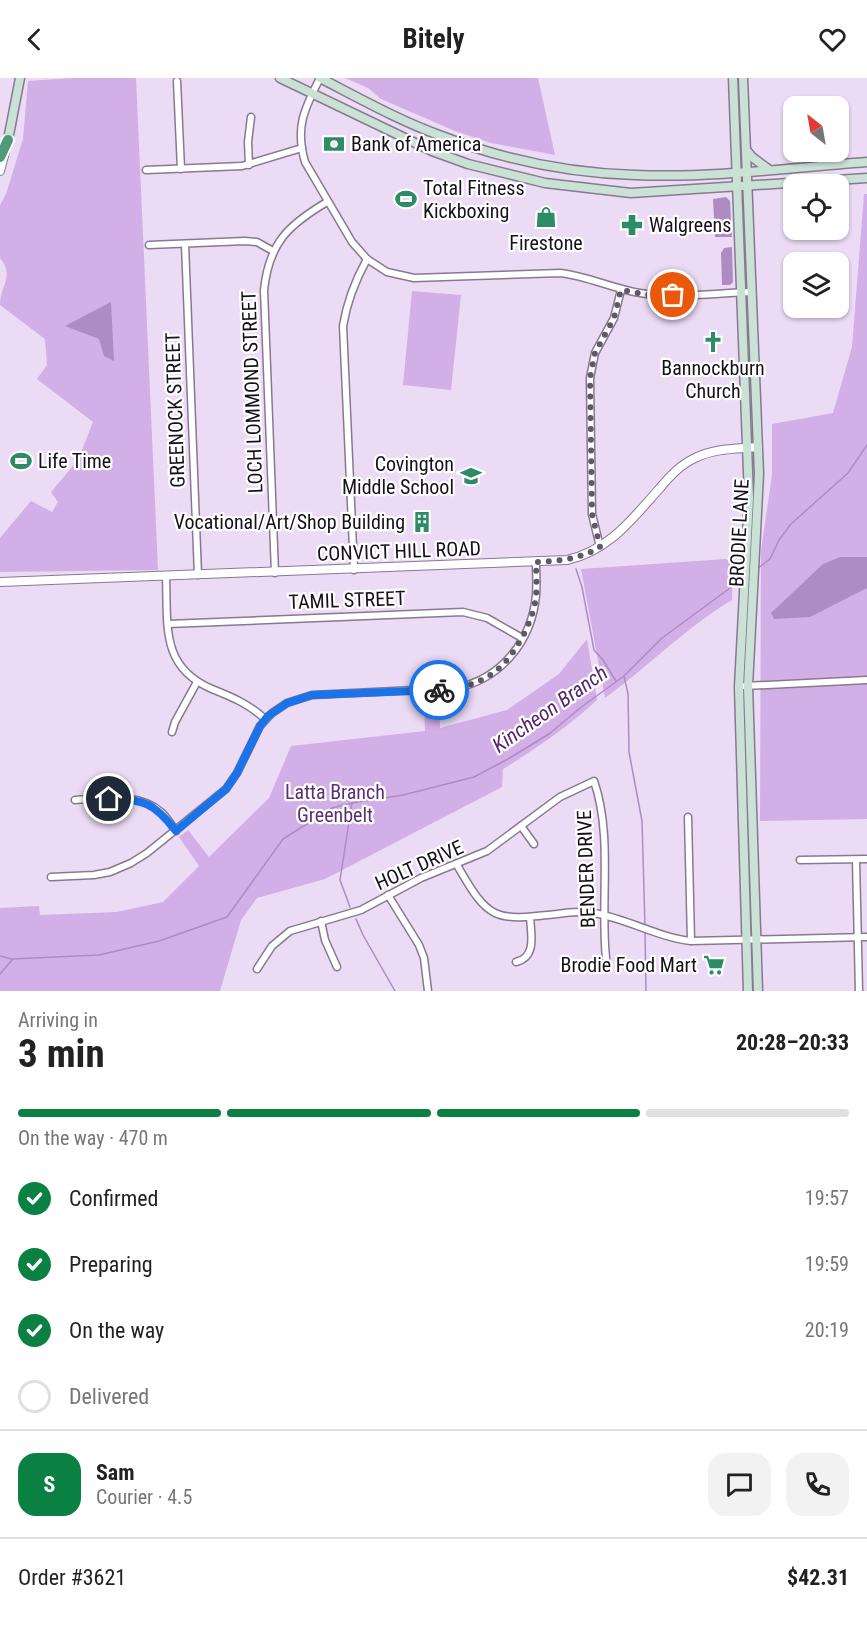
<!DOCTYPE html>
<meta charset="utf-8">
<style>
body{margin:0;font-family:"Roboto Condensed",sans-serif;background:#f2f2f2;color:#222;height:100vh;display:flex;flex-direction:column;font-size:22px;white-space:nowrap}
*{box-sizing:border-box;margin:0}
p{font-size:20px;color:#767676}
.icon{flex:none;width:33px;height:33px;fill:none;stroke:currentColor;stroke-width:2;stroke-linecap:round;stroke-linejoin:round}
.map{position:relative;height:913px;overflow:hidden}
.side{display:flex;flex-direction:column;background:#fff;flex:1}
.side>*{flex:none}
.needle{width:39px;rotate:329deg}
.buttons{position:absolute;left:783px;top:18px;display:grid;gap:12px}
.buttons a{display:grid;place-items:center;width:66px;height:66px;border-radius:12px;background:#fff;box-shadow:0 2px 4px #0004;font-size:30px}
.pin{position:absolute;display:grid;place-items:center;width:51px;height:51px;color:#fff;margin:-26px;border:3px solid #fff;border-radius:50%;box-shadow:0 2px 6px #0007}
.courier{position:absolute;display:grid;place-items:center;width:60px;height:60px;margin:-30px;border:4px solid #1a73e8;border-radius:50%;background:#fff;color:#222;box-shadow:0 2px 8px #0007}
.overview em{font-style:normal;font-weight:700}
.overview div{display:flex;flex-direction:column-reverse}
.overview{display:flex;align-items:center;justify-content:space-between;height:102px;padding:0 18px}
h1{font-size:39px;font-weight:700;line-height:45px}
.bar{display:grid;grid-template-columns:repeat(4,1fr);gap:9px 6px;align-content:center;height:72px;padding:0 18px}
.bar i{height:8px;border-radius:4px;background:#e0e0e0}
.bar .on{background:#0b8043}
.bar p{grid-column:span 4}
.line{display:flex;align-items:center;gap:15px;padding:0 18px;border-top:2px solid #e0e0e0}
.line div{flex:1}
.round{display:grid;place-items:center;flex:none;width:63px;height:63px;border-radius:18px;background:#f2f2f2}
ol{padding:0 18px;list-style:none}
li{display:flex;align-items:center;gap:18px;height:66px}
li p{margin-inline-start:auto}
li .icon{padding:6px;border-radius:50%;background:#0b8043;color:#fff;stroke-width:4}
li:last-child{color:#767676}
li i{width:33px;height:33px;border:3px solid #e0e0e0;border-radius:50%}
header{display:flex;justify-content:space-between;align-items:center;height:78px;padding:0 18px;background:#fff;font-size:27px;font-weight:700}
.map>svg:first-child{display:block}
.green{fill:#d3afe7}
.water{fill:#af8bc4}
.lines{fill:none;stroke-linecap:round;stroke-linejoin:round}
.stream{stroke:#af8bc4;stroke-width:1.5}
.minor-casing{stroke:#887990;stroke-width:9}
.tertiary-casing{stroke:#887990;stroke-width:10}
.secondary-casing{stroke:#887990;stroke-width:11}
.motorway-casing{stroke:#fff;stroke-width:14}
.minor{stroke:#fff;stroke-width:6}
.tertiary{stroke:#fff;stroke-width:8}
.secondary{stroke:#cae1d6;stroke-width:8}
.motorway{stroke:#509a78;stroke-width:10}
.done{stroke:#615766;stroke-width:6;stroke-dasharray:0 10.8}
.route{stroke:#1a73e8;stroke-width:8}
.labels{text-anchor:middle;dominant-baseline:central;stroke-width:4.5;stroke-linejoin:round;paint-order:stroke}
.poi-label{font-size:20px;fill:#161019;stroke:#fff;text-anchor:start}
.street-label{font-size:20px;fill:#161019;stroke:#fff}
.park-label{font-size:20px;fill:#5c2e72;stroke:#fff}
.water-label{font-size:21px;font-style:italic;fill:#53266a;stroke:#fff}
</style>
<header><svg class="icon" aria-label="back" viewBox="0 0 24 24"><path d="M15 5l-7 7 7 7"/></svg>Bitely<svg class="icon" aria-label="heart" viewBox="0 0 24 24"><path d="M12 20l-8-8c-3-5 5-10 8-4 3-6 11-1 8 4z"/></svg></header>
<div class="map">
<svg width="867" height="913" viewBox="0 0 867 913">
<rect width="100%" height="100%" fill="#ebdbf5"/>
<g class="green">
<path d="M 72,0 L 136,0 L 158,492 L 0,494 L 0,460 L 31,423 L 52,434 L 58,424 L 51,414 L 78,382 L 93,344 L 37,301 L 47,287 L 45,261 L 0,227 C 0,207 15,199 0,180 L 0,127 L 6,116 L 23,61 L 28,3 Z"/>
<path d="M 345,0 L 538,0 L 555,77 L 491,65 L 455,53 L 381,21 L 368,10 Z"/>
<path d="M 864,116 L 867,116 L 867,741 L 760,743 L 761,472 L 772,397 L 772,346 L 833,335 L 852,269 Z"/>
<path d="M 412,213 L 461,217 L 451,312 L 403,307 Z"/>
<path d="M 726,481 L 733,486 L 732,522 C 685,550 649,588 605,620 L 581,491 Z"/>
<path d="M 587,561 L 597,622 C 568,649 537,670 503,691 L 502,709 L 325,801 L 257,820 L 241,842 L 220,913 L 0,913 L 0,830 L 39,828 L 40,837 L 117,834 L 163,824 L 199,788 L 179,759 L 188,752 L 209,779 L 269,720 L 291,668 L 425,653 L 424,620 L 439,619 L 440,650 L 507,632 L 559,596 Z"/>
</g>
<g class="water">
<path d="M 726,119 L 730,123 L 732,159 L 715,159 L 713,121 Z"/>
<path d="M 732,169 L 733,204 L 730,207 L 722,207 L 721,175 L 724,170 Z"/>
<path d="M 111,224 L 114,283 L 104,278 L 99,261 L 65,248 Z"/>
<path d="M 840,479 L 867,479 L 867,510 L 810,539 L 774,541 L 771,535 L 823,486 Z"/>
</g>
<g class="lines">
<g class="stream">
<path d="M 576,491 L 582,509 L 594,572 L 603,582 L 616,603"/>
<path d="M 757,491 L 770,481 L 779,462 L 791,446 L 848,395 L 867,367"/>
<path d="M 624,598 L 628,616 L 629,674 L 642,743 L 645,849"/>
<path d="M 350,829 L 340,802 L 352,725"/>
<path d="M 356,841 L 363,857 L 395,913"/>
<path d="M 645,854 L 646,913"/>
<path d="M 0,878 L 12,881 L 99,877 L 159,863 L 227,839 L 283,761 L 332,730 L 352,725 L 403,717 L 474,699 L 508,681 L 549,656 L 580,630 L 624,598 L 662,560 L 741,502"/>
<path d="M 0,896 L 12,882"/>
</g>
<defs>
<g id="minor">
<path d="M 320,0 C 304,31 295,50 305,84 L 352,164 L 367,181 L 387,194 L 414,200 L 560,195 C 588,198 613,211 640,215 C 677,221 715,215 752,214"/>
<path d="M 177,3 L 181,91"/>
<path d="M 249,87 L 248,64 L 251,39"/>
<path d="M 146,92 L 242,88 L 302,70"/>
<path d="M 185,166 L 198,497"/>
<path d="M 149,167 L 245,163 L 257,164 L 273,173"/>
<path d="M 600,469 L 592,436 L 590,300 L 595,275 L 614,240 L 621,212"/>
<path d="M 354,492 L 343,248 C 347,223 355,203 367,181"/>
<path d="M 275,495 L 264,212 C 269,165 288,147 327,124"/>
<path d="M 166,499 C 168,547 160,589 212,611 C 232,619 249,626 265,641"/>
<path d="M 168,546 L 463,534 L 487,540 L 522,560"/>
<path d="M 745,608 L 867,602"/>
<path d="M 172,654 L 175,644 L 197,604"/>
<path d="M 75,722 C 103,721 139,714 161,734 C 167,739 171,747 176,753"/>
<path d="M 688,739 L 691,863"/>
<path d="M 521,748 L 534,766"/>
<path d="M 800,782 L 867,781"/>
<path d="M 856,782 L 859,913"/>
<path d="M 457,787 C 489,843 494,843 557,836 C 569,834 581,833 594,835 C 628,841 657,859 691,863 L 867,859"/>
<path d="M 51,799 L 94,797 L 110,794 L 131,785 L 147,775 L 226,711 L 237,695 L 260,648 L 272,635 L 287,625 L 312,617 L 456,610 C 501,601 532,563 536,517 C 537,506 536,495 536,484"/>
<path d="M 388,817 L 419,867 L 424,880 L 428,913"/>
<path d="M 321,843 L 325,862 L 337,889"/>
<path d="M 516,884 C 537,879 531,856 530,839"/>
<path d="M 257,891 L 272,868 L 290,853 L 361,832 L 421,800 L 487,773 L 560,719 L 594,703 C 613,758 600,823 606,880"/>
</g>
<g id="tertiary">
<path d="M 0,93 L 5,74"/>
<path d="M 0,504 L 567,482 C 609,473 633,440 660,410 C 670,398 680,387 695,380 C 715,370 736,371 758,369"/>
</g>
<g id="secondary">
<path d="M 280,0 L 432,73 L 468,86 L 545,105 L 631,115 L 867,100"/>
<path d="M 320,0 C 359,20 398,42 439,57 C 501,81 569,95 635,97 C 712,100 790,90 867,84"/>
<path d="M 733,0 L 749,420 L 739,609 L 748,913"/>
<path d="M 743,0 L 759,396 L 748,608 L 758,913"/>
<path d="M 8,62 L 20,0"/>
<path d="M 747,73 L 752,79 L 768,91"/>
</g>
<path id="motorway" d="M 0,79 L 8,62"/>
</defs>
<use href="#minor" class="minor-casing"/>
<use href="#tertiary" class="tertiary-casing"/>
<use href="#secondary" class="secondary-casing"/>
<use href="#motorway" class="motorway-casing"/>
<use href="#minor" class="minor"/>
<use href="#tertiary" class="tertiary"/>
<use href="#secondary" class="secondary"/>
<use href="#motorway" class="motorway"/>
</g>
<g class="lines">
<path class="done" d="M 439,612 C 482,609 504,594 524,556 C 530,543 535,531 536,517 C 537,506 536,495 536,484 C 559,483 580,481 600,469 L 592,436 L 590,300 L 595,275 L 614,240 L 621,212 L 649,217 L 673,217"/>
<path class="route" d="M 109,721 C 143,720 155,726 176,753 L 226,711 L 237,695 L 260,648 L 268,638 L 287,625 L 312,617 L 439,612"/>
</g>
<defs>
<symbol id="bank-bare" viewBox="-9 -9 18 18"><path d="M-6-4H6V4H-6ZM0-2.3a2.3 2.3 0 1 0 0 4.6a2.3 2.3 0 1 0 0-4.6Z" fill="#2c8c65" stroke="#fff" stroke-width="2.5" paint-order="stroke"/></symbol>
<symbol id="stadium-bare" viewBox="-9 -9 18 18"><path d="M0-5a6.5 5 0 1 0 0 10a6.5 5 0 1 0 0-10ZM-3.5-1.8h7v3.6h-7Z" fill="#2c8c65" stroke="#fff" stroke-width="2.5" paint-order="stroke"/></symbol>
<symbol id="shop-bare" viewBox="-9 -9 18 18"><path d="M-5-2.5h2.3a2.7 3.5 0 0 1 5.4 0H5L5.5 6h-11ZM-1.5-2.5h3a1.5 2.3 0 0 0-3 0Z" fill="#2c8c65" stroke="#fff" stroke-width="2.5" paint-order="stroke"/></symbol>
<symbol id="pharmacy-bare" viewBox="-9 -9 18 18"><path d="M-2-6h4v4h4v4h-4v4h-4v-4h-4v-4h4Z" fill="#2c8c65" stroke="#fff" stroke-width="2.5" paint-order="stroke"/></symbol>
<symbol id="church-bare" viewBox="-9 -9 18 18"><path d="M-1.2-6h2.4v3.5h3.3v2.4h-3.3V6h-2.4V-.1h-3.3v-2.4h3.3Z" fill="#2c8c65" stroke="#fff" stroke-width="2.5" paint-order="stroke"/></symbol>
<symbol id="school-bare" viewBox="-9 -9 18 18"><path d="M0-5L7-2L0 1L-7-2ZM-4 1L0 2.5L4 1V4Q0 6-4 4Z" fill="#2c8c65" stroke="#fff" stroke-width="2.5" paint-order="stroke"/></symbol>
<symbol id="building-bare" viewBox="-9 -9 18 18"><path d="M-4-6H4V6H1V3H-1V6H-4ZM-2.5-4.3h1.7v1.8h-1.7ZM.8-4.3h1.7v1.8H.8ZM-2.5-1h1.7V.8h-1.7ZM.8-1h1.7V.8H.8Z" fill="#2c8c65" stroke="#fff" stroke-width="2.5" paint-order="stroke"/></symbol>
<symbol id="supermarket-bare" viewBox="-9 -9 18 18"><path d="M-6-5.5h2.5l.6 2H6L4.5 2H-2.5L-4.4-4H-6ZM-1.5 3.2a1.3 1.3 0 1 0 .1 0ZM3 3.2a1.3 1.3 0 1 0 .1 0Z" fill="#2c8c65" stroke="#fff" stroke-width="2.5" paint-order="stroke"/></symbol>
</defs>
<g fill-rule="evenodd">
<use href="#bank-bare" x="319" y="51" width="30" height="30"/>
<use href="#stadium-bare" x="391" y="106" width="30" height="30"/>
<use href="#shop-bare" x="531" y="124" width="30" height="30"/>
<use href="#pharmacy-bare" x="617" y="132" width="30" height="30"/>
<use href="#church-bare" x="698" y="249" width="30" height="30"/>
<use href="#stadium-bare" x="6" y="368" width="30" height="30"/>
<use href="#school-bare" x="456" y="383" width="30" height="30"/>
<use href="#building-bare" x="407" y="429" width="30" height="30"/>
<use href="#supermarket-bare" x="699" y="872" width="30" height="30"/>
</g>
<g class="labels">
<g class="poi-label">
<text x="351" y="66">Bank of America</text>
<text x="423" y="110">Total Fitness<tspan x="423" dy="23">Kickboxing</tspan></text>
<text x="649" y="147">Walgreens</text>
<text x="546" y="165" text-anchor="middle">Firestone</text>
<text x="713" y="290" text-anchor="middle">Bannockburn<tspan x="713" dy="23">Church</tspan></text>
<text x="38" y="383">Life Time</text>
<text x="454" y="386" text-anchor="end">Covington<tspan x="454" dy="23">Middle School</tspan></text>
<text x="405" y="444" text-anchor="end">Vocational/Art/Shop Building</text>
<text x="697" y="887" text-anchor="end">Brodie Food Mart</text>
</g>
<g class="street-label">
<text transform="translate(252 314) rotate(-92)">LOCH LOMMOND STREET</text>
<text transform="translate(175 332) rotate(-92)">GREENOCK STREET</text>
<text transform="translate(739 455) rotate(-87)">BRODIE LANE</text>
<text transform="translate(399 473) rotate(-2)">CONVICT HILL ROAD</text>
<text transform="translate(347 522) rotate(-2)">TAMIL STREET</text>
<text transform="translate(419 787) rotate(-24)">HOLT DRIVE</text>
<text transform="translate(586 791) rotate(-92)">BENDER DRIVE</text>
</g>
<g class="park-label">
<text x="335" y="714">Latta Branch<tspan x="335" dy="23">Greenbelt</tspan></text>
</g>
<g class="water-label">
<text transform="translate(550 631) rotate(-35)">Kincheon Branch</text>
</g>
</g>
</svg>
<div class="buttons">
<a><svg class="needle" viewBox="-14 -14 28 28"><path d="M0-13l5 13h-10z" fill="#e53935"/><path d="M0 13l5-13h-10z" fill="#767676"/></svg></a>
<a><svg class="icon" aria-label="locate" viewBox="0 0 24 24"><circle cx="12" cy="12" r="6"/><path d="M12 2v4M12 18v4M2 12h4M18 12h4"/></svg></a>
<a><svg class="icon" aria-label="layers" viewBox="0 0 24 24"><path d="M12 4l9 5-9 5-9-5zM3 14l9 5 9-5"/></svg></a>
</div>
<div class="pin" style="left:673px;top:217px;background:#ea580c"><svg class="icon" aria-label="bag" viewBox="0 0 24 24"><path d="M5 8h14l-1 12H6zM9 8a3 3 0 0 1 6 0"/></svg></div>
<div class="pin" style="left:109px;top:721px;background:#1f2937"><svg class="icon" aria-label="home" viewBox="0 0 24 24"><path d="M3 11l9-7 9 7M6 9v11h12V9"/></svg></div>
<div class="courier" style="left:439px;top:612px"><svg class="icon" aria-label="bike" viewBox="0 0 24 24"><circle cx="6" cy="16" r="4"/><circle cx="18" cy="16" r="4"/><path d="M6 16l4-8h5l3 8M10 8l3 8H6M13 5h3"/></svg></div>
</div>
<section class="side">
<div class="overview"><div><h1>3 min</h1><p>Arriving in</p></div><em>20:28–20:33</em></div>
<div class="bar"><i class="on"></i><i class="on"></i><i class="on"></i><i></i><p>On the way · 470 m</p></div>
<ol>
<li><svg class="icon" aria-label="check" viewBox="0 0 24 24"><path d="M5 12l5 5 9-10"/></svg>Confirmed<p>19:57</p></li>
<li><svg class="icon" aria-label="check" viewBox="0 0 24 24"><path d="M5 12l5 5 9-10"/></svg>Preparing<p>19:59</p></li>
<li><svg class="icon" aria-label="check" viewBox="0 0 24 24"><path d="M5 12l5 5 9-10"/></svg>On the way<p>20:19</p></li>
<li><i></i>Delivered</li>
</ol>
<div class="line" style="height:108px"><b class="round" style="background:#0b8043;color:#fff">S</b><div><b>Sam</b><p>Courier · 4.5</p></div><a class="round"><svg class="icon" aria-label="chat" viewBox="0 0 24 24"><path d="M4 5h16v11H9l-5 4z"/></svg></a><a class="round"><svg class="icon" aria-label="phone" viewBox="0 0 24 24"><path d="M5 4h4l2 5-3 2q2 4 5 5l2-3 5 2v4C11 20 4 13 5 4z"/></svg></a></div>
<div class="line" style="height:78px"><div>Order #3621</div><b>$42.31</b></div>
</section>
